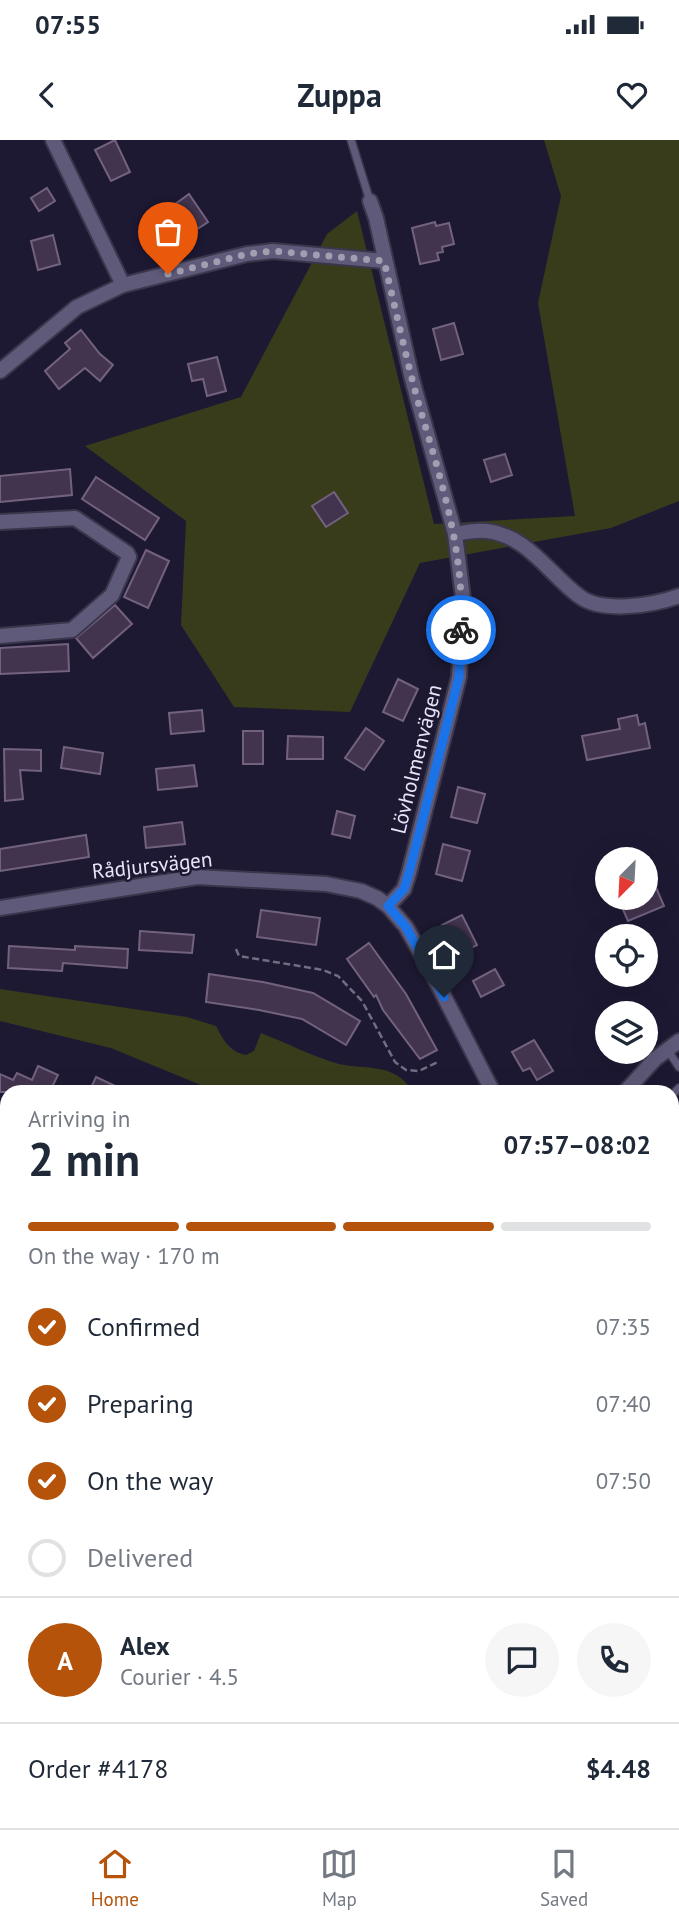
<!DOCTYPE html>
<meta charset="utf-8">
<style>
body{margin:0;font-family:"PT Sans",sans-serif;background:#f6f6f7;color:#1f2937;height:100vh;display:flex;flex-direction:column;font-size:26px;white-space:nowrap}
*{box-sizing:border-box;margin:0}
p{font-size:23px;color:#747a83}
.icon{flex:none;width:38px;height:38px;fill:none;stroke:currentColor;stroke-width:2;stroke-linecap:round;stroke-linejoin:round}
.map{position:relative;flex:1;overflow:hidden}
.panel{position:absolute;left:0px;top:945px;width:679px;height:744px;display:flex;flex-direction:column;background:#fff;border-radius:21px 21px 0 0;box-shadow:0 7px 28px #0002}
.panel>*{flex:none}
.needle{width:46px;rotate:204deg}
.buttons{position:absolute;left:595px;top:707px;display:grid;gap:14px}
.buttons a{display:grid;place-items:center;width:63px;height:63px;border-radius:50%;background:#fff;box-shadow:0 7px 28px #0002;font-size:35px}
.pin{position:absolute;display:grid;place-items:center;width:60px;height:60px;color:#fff;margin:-72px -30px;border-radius:50% 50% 50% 0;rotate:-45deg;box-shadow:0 0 7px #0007}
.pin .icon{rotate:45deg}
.courier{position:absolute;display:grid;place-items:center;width:70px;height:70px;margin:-35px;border:5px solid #1a73e8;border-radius:50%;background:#fff;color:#222;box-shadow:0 2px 9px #0007}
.head em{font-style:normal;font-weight:800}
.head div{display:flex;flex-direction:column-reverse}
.head{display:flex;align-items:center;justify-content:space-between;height:119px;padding:0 28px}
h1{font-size:46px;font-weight:800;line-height:52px}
.bar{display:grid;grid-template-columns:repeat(4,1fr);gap:10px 7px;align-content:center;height:84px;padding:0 28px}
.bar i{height:9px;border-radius:5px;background:#e0e1e3}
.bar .on{background:#b45309}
.bar p{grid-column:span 4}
.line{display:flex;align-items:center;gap:18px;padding:0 28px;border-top:2px solid #e0e1e3}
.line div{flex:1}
.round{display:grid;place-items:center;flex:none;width:74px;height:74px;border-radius:37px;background:#f6f6f7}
ol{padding:0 28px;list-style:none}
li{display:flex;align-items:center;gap:21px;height:77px}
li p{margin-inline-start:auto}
li .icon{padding:7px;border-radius:50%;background:#b45309;color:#fff;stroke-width:4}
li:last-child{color:#747a83}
li i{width:38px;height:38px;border:4px solid #e0e1e3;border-radius:50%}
.status{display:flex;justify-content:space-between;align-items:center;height:49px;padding:0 35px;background:#fff;direction:ltr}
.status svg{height:19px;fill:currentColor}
header{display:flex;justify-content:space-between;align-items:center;height:91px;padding:0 28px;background:#fff;font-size:32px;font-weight:800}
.tabs{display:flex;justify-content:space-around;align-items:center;height:98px;border-top:2px solid #e0e1e3;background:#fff;font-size:19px;color:#747a83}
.tabs a{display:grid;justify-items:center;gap:4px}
.tabs .on{color:#b45309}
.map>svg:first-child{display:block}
.green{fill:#383c1b}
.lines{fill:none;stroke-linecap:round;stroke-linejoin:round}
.stream{stroke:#1a5a69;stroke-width:4.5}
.building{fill:#42344e;stroke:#726280;stroke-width:2}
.lane-casing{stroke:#3a364b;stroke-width:10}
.street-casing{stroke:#3a364b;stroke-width:18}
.secondary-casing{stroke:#3a364b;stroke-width:24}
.path{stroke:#716d84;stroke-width:2.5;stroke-dasharray:7 3.5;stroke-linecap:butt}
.lane{stroke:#5f5a79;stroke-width:7}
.street{stroke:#5f5a79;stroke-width:14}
.secondary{stroke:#5f5a79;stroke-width:21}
.done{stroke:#a19eb2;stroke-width:7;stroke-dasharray:0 12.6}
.route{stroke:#1a73e8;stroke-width:9}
.labels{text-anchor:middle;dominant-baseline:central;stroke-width:5;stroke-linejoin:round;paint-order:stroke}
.street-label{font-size:21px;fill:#e7e5f7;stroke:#1e1933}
</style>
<div class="status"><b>07:55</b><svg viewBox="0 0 49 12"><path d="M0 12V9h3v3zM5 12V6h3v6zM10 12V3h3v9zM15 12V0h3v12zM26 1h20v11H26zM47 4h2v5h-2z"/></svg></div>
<header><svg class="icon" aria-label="back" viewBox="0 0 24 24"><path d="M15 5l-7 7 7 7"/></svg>Zuppa<svg class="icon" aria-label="heart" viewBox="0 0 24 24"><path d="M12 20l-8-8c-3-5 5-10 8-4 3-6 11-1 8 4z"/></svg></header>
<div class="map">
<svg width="679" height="1688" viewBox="0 0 679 1688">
<rect width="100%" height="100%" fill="#1e1933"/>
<g class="green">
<path d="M 544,0 L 679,0 L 679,361 L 611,388 L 420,423 L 350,572 L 234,567 L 181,485 L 186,381 L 85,306 L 241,257 L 327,94 L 357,71 L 434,384 L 575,376 L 538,163 L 561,56 Z"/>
<path d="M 0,849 L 187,877 L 216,886 C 223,900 230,912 246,915 L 254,911 L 261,893 C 287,903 313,917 339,924 C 366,930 395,922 413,952 L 209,952 L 208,948 L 111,908 L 0,881 Z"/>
<path d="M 672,1037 L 679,1040 L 679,1129 L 672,1130 Z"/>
<path d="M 0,1125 L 7,1127 L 7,1225 L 0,1227 Z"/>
<path d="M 0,1455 L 7,1458 L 7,1682 L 672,1682 L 676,1688 L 239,1688 L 228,1686 L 225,1688 L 0,1688 Z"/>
</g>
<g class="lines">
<path class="stream" d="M 672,1085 L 679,1085"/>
</g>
<g class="building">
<path d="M 115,0 L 130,32 L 111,41 L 95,10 Z"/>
<path d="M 47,48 L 55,61 L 39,71 L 31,58 Z"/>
<path d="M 189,54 L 208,82 L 193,92 L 174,65 Z"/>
<path d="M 435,82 L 436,86 L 449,83 L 454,104 L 442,107 L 443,112 L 437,113 L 439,120 L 420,124 L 412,88 Z"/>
<path d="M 53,95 L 60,124 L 38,130 L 31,101 Z"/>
<path d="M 454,183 L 463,214 L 441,220 L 433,189 Z"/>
<path d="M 81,190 L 100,214 L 113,225 L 100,241 L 85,228 L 59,249 L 45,231 L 70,209 L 65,203 Z"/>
<path d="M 217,217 L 226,251 L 207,256 L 203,239 L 192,241 L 188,224 Z"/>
<path d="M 505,314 L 512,335 L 491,342 L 484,320 Z"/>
<path d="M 70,329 L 72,355 L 0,362 L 0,336 Z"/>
<path d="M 96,337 L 159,378 L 145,400 L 82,359 Z"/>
<path d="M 334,352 L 348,373 L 326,387 L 312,366 Z"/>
<path d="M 146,410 L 169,421 L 148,468 L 124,457 Z"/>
<path d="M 115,465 L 132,484 L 93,518 L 76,498 Z"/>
<path d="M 68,504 L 69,531 L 0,534 L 0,508 Z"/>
<path d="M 398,539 L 418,549 L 403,581 L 383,572 Z"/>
<path d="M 202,570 L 204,591 L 171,594 L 169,573 Z"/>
<path d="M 637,575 L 639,585 L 645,583 L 650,608 L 587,620 L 582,596 L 620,589 L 618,579 Z"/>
<path d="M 366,588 L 384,601 L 364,630 L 345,618 Z"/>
<rect x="243" y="591" width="20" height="33"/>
<path d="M 288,596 L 323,597 L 323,619 L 287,619 Z"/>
<path d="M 64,607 L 103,613 L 100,634 L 61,628 Z"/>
<path d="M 4,609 L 41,610 L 41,631 L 20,630 L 23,659 L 5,661 Z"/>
<path d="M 194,625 L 197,646 L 158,650 L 156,629 Z"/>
<path d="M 458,647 L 485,654 L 477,683 L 451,677 Z"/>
<path d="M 337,671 L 355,676 L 350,698 L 332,694 Z"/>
<path d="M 182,682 L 185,704 L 146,708 L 144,687 Z"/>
<path d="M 86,695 L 89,717 L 0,731 L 0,709 Z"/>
<path d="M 443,704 L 470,711 L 462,741 L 436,734 Z"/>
<path d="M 655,745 L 664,766 L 628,781 L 618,758 L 646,758 L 646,749 Z"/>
<path d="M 261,770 L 320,778 L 316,805 L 257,797 Z"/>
<path d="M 462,775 L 477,805 L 458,815 L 442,785 Z"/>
<path d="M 140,791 L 194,795 L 192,813 L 139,810 Z"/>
<path d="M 369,803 L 406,854 L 437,910 L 420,919 L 383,870 L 376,855 L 374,857 L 347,819 Z"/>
<path d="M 9,806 L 75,810 L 75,806 L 128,809 L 127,828 L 63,823 L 62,831 L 8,828 Z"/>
<path d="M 495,829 L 504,845 L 481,857 L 473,841 Z"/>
<path d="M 209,834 L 263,842 L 313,853 L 360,881 L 346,905 L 302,879 L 259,870 L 206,862 Z"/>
<path d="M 534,900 L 553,931 L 537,940 L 530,928 L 523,931 L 512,912 Z"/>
<path d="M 38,926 L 58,935 L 51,949 L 58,952 L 0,952 L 0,934 L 13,940 L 17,933 L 32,940 Z"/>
<path d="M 96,937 L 128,952 L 89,952 Z"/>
</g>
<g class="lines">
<defs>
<g id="lane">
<path d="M 351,0 L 370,61"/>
<path d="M 667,909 L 679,927"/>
<path d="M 672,955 L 679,948"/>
<path d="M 0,1003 L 7,998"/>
<path d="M 0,1372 L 7,1371"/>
<path d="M 672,1657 L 679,1662"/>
</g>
<g id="street">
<path d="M 53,0 L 123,145"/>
<path d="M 370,61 L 376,78 L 412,239 L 455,394 L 463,458 L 459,537 L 409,733 L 404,749 L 388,766"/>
<path d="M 0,231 L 77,167 L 123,145 L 247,114 L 273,111 L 384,121"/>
<path d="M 0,382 L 75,378 L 127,413 L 129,417 L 112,455 L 72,490 L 0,496"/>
<path d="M 455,394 C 465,392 477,390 487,391 C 528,396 549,434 579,456 C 602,474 654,465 679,456"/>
<path d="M 0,768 L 197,737 L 326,744 L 361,751 L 377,758 L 388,766 L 406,787 L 432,833 L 493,952"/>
<path d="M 625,952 L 655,919 L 679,901"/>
<path d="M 0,1253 L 7,1253"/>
</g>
<g id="secondary">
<path d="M 672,1142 L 679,1141"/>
<path d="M 672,1157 L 679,1211"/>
</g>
</defs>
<use href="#lane" class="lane-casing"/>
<use href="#street" class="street-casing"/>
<use href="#secondary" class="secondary-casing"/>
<g class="path">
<path d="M 236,809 L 239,816 L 323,830 L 338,836 L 362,861 L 395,922 L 406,930 L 419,931 L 438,922"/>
<path d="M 59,952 L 60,950"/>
<path d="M 0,974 L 7,961"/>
<path d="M 0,1097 L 7,1100"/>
<path d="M 672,1269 L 674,1290"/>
<path d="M 0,1286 L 7,1285"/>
<path d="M 672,1305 L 675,1305 L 674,1290 L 679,1288"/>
<path d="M 675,1305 L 679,1333"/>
<path d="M 0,1439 L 7,1441"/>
<path d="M 672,1674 L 679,1678"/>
</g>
<use href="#lane" class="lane"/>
<use href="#street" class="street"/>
<use href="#secondary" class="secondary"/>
</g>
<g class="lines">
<path class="done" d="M 168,134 L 247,114 L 273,111 L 384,121 C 395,167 405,213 417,258 C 439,334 465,409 461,490"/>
<path class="route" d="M 444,857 L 406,787 L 388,766 L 404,749 L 409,733 L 459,537 L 461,490"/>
</g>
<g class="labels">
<g class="street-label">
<text transform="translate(416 619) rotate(-76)">Lövholmenvägen</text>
<text transform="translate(152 725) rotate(-6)">Rådjursvägen</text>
</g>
</g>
</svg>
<div class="buttons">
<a><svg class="needle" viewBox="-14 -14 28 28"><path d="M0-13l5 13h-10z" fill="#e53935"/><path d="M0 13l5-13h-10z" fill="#747a83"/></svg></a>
<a><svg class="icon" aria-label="locate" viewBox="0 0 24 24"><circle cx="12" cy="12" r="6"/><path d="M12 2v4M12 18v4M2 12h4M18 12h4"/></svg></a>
<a><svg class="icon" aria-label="layers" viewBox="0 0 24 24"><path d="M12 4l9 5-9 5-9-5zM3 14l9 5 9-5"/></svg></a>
</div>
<div class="pin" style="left:168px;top:134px;background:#ea580c"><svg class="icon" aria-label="bag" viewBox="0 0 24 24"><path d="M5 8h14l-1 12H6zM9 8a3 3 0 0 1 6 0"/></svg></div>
<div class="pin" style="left:444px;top:857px;background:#1f2937"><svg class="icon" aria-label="home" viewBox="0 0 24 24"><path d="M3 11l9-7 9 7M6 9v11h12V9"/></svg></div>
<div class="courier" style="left:461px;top:490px"><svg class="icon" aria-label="bike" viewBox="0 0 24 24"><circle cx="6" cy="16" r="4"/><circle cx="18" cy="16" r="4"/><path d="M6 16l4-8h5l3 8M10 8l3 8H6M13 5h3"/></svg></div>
<section class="panel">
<div class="head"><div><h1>2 min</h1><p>Arriving in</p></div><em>07:57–08:02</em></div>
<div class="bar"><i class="on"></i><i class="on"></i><i class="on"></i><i></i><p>On the way · 170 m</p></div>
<ol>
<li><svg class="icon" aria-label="check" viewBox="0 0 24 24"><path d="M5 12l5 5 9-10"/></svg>Confirmed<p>07:35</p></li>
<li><svg class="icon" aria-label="check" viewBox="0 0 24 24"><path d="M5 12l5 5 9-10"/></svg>Preparing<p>07:40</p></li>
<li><svg class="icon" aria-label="check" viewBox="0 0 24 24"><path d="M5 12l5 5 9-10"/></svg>On the way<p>07:50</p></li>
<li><i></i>Delivered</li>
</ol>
<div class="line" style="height:126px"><b class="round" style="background:#b45309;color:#fff">A</b><div><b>Alex</b><p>Courier · 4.5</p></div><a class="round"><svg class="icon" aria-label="chat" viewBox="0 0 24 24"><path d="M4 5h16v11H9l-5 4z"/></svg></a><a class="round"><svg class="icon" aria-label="phone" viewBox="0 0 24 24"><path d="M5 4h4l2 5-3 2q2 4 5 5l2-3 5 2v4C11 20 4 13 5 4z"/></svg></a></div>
<div class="line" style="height:91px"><div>Order #4178</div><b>$4.48</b></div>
</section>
</div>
<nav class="tabs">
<a class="on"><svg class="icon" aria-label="home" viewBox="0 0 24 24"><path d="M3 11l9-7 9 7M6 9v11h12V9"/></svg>Home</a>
<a><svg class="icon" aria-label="map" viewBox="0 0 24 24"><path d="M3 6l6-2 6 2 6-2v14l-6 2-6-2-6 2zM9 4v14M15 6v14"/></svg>Map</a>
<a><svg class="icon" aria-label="saved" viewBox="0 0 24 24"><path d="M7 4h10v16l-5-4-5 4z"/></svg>Saved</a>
</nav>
